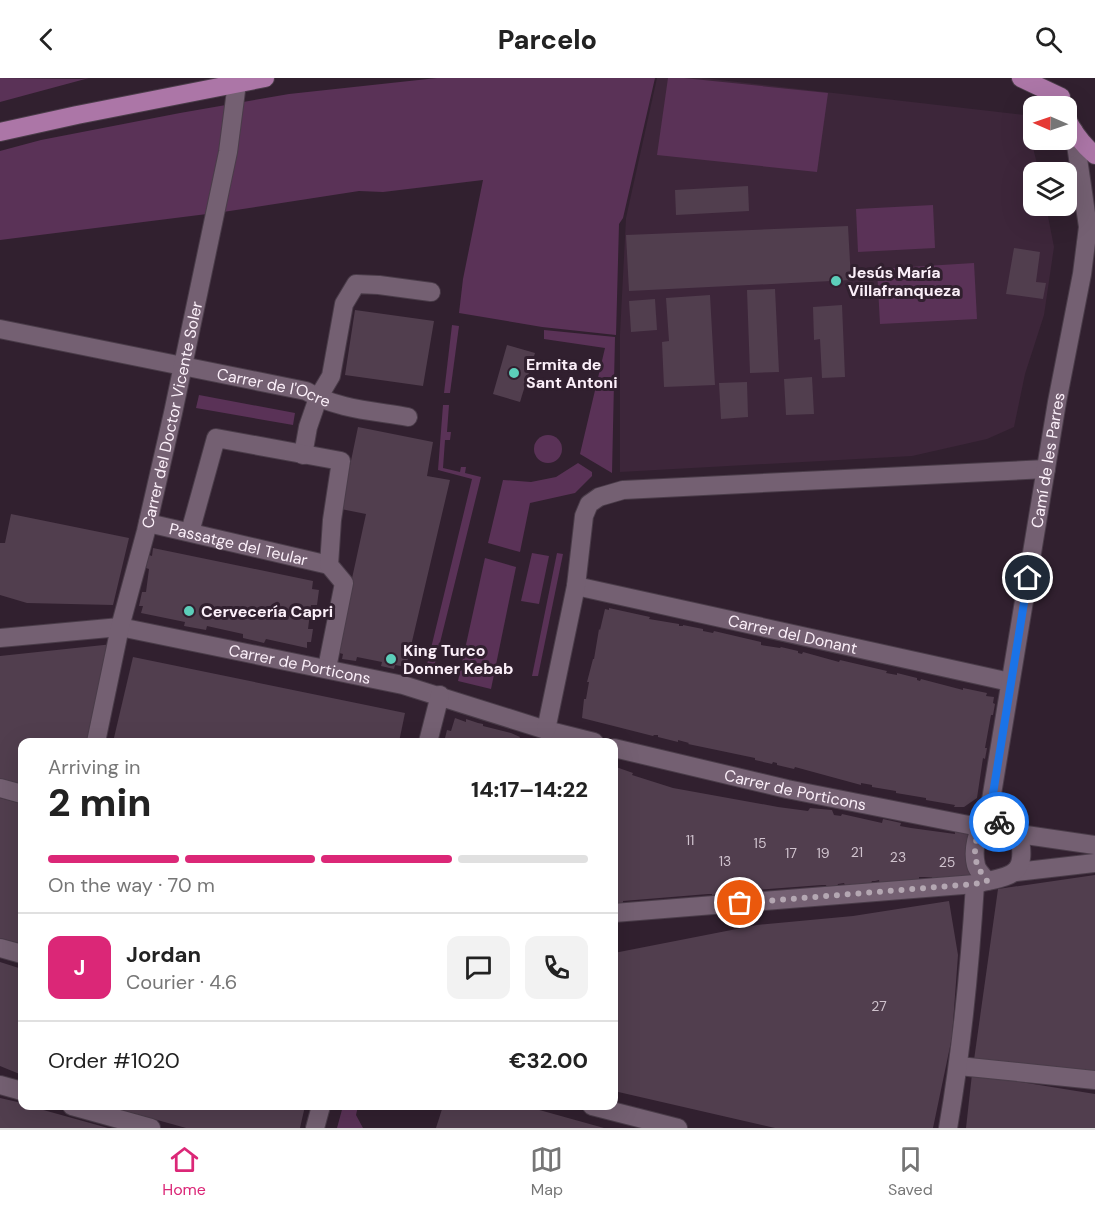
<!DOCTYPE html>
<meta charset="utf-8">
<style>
body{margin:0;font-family:"DM Sans",sans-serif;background:#f2f2f2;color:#222;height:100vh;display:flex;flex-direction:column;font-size:22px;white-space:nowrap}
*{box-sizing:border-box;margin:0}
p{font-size:20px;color:#767676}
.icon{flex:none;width:33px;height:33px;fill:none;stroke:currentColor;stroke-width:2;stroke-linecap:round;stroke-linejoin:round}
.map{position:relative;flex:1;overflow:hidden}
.details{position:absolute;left:18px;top:660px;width:600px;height:372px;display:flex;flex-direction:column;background:#fff;border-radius:12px;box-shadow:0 6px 24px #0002}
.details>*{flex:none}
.needle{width:39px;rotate:272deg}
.fabs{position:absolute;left:1023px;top:18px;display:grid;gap:12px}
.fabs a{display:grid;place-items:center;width:54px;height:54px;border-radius:12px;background:#fff;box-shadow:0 6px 24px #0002;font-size:30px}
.pin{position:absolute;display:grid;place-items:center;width:51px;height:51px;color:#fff;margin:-26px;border:3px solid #fff;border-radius:50%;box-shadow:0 2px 6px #0007}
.courier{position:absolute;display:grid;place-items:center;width:60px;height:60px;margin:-30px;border:4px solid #1a73e8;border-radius:50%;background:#fff;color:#222;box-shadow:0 2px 8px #0007}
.head em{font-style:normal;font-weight:800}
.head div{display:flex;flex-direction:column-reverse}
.head{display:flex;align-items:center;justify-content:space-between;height:102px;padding:0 30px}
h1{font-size:39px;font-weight:800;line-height:45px}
.bar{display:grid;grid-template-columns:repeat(4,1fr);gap:9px 6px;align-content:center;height:72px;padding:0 30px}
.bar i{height:8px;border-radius:4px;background:#e0e0e0}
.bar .current{background:#db2777}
.bar p{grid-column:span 4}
.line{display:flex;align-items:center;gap:15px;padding:0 30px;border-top:2px solid #e0e0e0}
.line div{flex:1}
.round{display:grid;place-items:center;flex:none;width:63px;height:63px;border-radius:12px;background:#f2f2f2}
header{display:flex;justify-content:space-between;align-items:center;height:78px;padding:0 30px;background:#fff;font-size:27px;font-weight:800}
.tab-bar{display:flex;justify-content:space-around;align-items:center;height:84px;border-top:2px solid #e0e0e0;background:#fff;font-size:16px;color:#767676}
.tab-bar a{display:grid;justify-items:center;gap:3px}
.tab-bar .current{color:#db2777}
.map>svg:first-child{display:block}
.built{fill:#3d263a}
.green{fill:#5a3257}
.building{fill:#513e4e}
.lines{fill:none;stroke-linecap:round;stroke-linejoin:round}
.minor-casing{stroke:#4a3c49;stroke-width:20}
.major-casing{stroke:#4a3c49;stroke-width:20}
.minor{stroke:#746072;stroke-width:18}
.major{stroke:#ac76a7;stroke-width:18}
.done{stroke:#b4a7b2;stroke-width:6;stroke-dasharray:0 10.8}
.route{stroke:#1a73e8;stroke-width:8}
.poi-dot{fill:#5cceba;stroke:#31202f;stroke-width:2}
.labels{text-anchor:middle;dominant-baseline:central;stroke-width:6;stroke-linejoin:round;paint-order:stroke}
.number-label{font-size:14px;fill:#d0c3ce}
.poi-label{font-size:16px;font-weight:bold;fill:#fbeff9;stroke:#31202f;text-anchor:start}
.street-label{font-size:16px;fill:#fbeff9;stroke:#31202f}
</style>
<header><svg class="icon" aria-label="back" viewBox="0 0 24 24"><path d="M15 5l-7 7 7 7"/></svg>Parcelo<svg class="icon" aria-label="search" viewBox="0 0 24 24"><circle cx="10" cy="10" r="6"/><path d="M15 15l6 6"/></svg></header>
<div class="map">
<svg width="1095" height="1050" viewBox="0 0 1095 1050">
<rect width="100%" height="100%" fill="#31202f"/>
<path class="built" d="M 657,0 L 702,0 L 1025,37 L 1039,94 L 1034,94 L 1034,128 L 1046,128 L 1054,169 L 1044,237 L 1025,296 L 1014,349 L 987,361 L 912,378 L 620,394 L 620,256 L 626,140 Z"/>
<g class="green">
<path d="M 0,0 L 81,1 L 89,0 L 0,24 Z"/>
<path d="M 437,0 L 655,0 L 623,140 L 619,146 L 616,257 L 542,249 L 459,235 L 463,201 L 483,102 L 383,114 L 359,113 L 223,134 L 0,162 L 0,73 L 41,62 L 180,35 L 289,16 Z"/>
<path d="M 668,0 L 684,0 L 828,15 L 817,94 L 657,77 Z"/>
<path d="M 933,127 L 935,170 L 858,174 L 856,131 Z"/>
<path d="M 974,185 L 977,241 L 880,246 L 877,191 Z"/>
<path d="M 452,247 L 459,248 L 450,315 L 444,315 Z"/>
<path d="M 544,252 L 615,259 L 612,395 L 580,376 L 605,270 L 544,261 Z"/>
<path d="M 199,317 L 295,335 L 293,347 L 196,330 Z"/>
<path d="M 443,327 L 449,327 L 447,354 L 451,354 L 450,362 L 445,362 L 443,390 L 460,394 L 461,389 L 466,389 L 465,395 L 481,399 L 432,597 L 425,595 L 472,401 L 438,392 Z"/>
<circle cx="548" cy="371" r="14"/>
<path d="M 578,385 L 592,394 L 592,398 L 575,415 L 530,425 L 520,474 L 488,465 L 503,402 L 531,404 L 556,399 Z"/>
<path d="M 532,475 L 549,478 L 539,526 L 521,523 Z"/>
<path d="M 557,475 L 563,476 L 538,598 L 532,598 Z"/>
<path d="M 485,480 L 516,489 L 491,611 L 458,603 Z"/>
<path d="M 343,1028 L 358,1028 L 356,1037 L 363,1050 L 337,1050 Z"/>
</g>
<g class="building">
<path d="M 748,108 L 749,133 L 676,137 L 675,112 Z"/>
<path d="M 848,148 L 851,202 L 629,213 L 626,157 Z"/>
<path d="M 1014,170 L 1040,174 L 1036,204 L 1046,205 L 1043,221 L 1006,216 Z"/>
<path d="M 775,211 L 779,294 L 750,295 L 747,212 Z"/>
<path d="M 710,217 L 715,307 L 664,309 L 662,264 L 669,263 L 666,220 Z"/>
<path d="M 655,221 L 657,252 L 631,254 L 629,223 Z"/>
<path d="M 842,227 L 845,299 L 822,300 L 820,261 L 814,262 L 813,229 Z"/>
<path d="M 355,232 L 434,243 L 423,308 L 345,297 Z"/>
<path d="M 507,267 L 535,275 L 520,324 L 493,316 Z"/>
<path d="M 812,299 L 814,336 L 786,337 L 784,301 Z"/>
<path d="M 747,304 L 748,339 L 721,341 L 719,305 Z"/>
<path d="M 358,349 L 433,364 L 427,398 L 450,402 L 406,589 L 395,587 L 394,591 L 381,588 L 382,584 L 357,579 L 356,583 L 342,581 L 343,576 L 336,574 L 366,436 L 341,431 Z"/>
<path d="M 11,436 L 129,460 L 113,527 L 27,525 L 0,517 L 0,465 L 5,465 Z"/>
<path d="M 153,470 L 313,503 L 312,511 L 319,512 L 317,527 L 311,527 L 308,551 L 313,551 L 311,564 L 307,564 L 307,570 L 266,561 L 264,565 L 243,560 L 243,556 L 207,548 L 206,552 L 184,548 L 185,544 L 141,535 L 143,528 L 139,528 L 142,514 L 146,514 L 149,491 L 146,490 L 149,477 L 152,478 Z"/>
<path d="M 609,530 L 650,539 L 649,541 L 679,546 L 679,548 L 683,548 L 683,547 L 703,551 L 703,553 L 713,555 L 714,553 L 761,564 L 761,567 L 780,570 L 781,569 L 798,573 L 798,575 L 802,576 L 803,574 L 839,584 L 840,582 L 887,593 L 886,595 L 897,597 L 897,595 L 917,600 L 917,602 L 920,603 L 921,601 L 963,612 L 963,610 L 987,615 L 986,618 L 994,619 L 993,625 L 995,626 L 993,637 L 991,637 L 985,670 L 987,670 L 985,681 L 983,680 L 977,720 L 964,729 L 954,729 L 955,727 L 926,722 L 926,720 L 896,715 L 896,713 L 872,709 L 872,707 L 861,705 L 861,707 L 795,689 L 794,691 L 777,687 L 777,685 L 773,684 L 772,686 L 755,682 L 755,680 L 688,666 L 689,665 L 678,662 L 678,664 L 658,659 L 658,657 L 654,657 L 653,658 L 582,640 L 584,621 L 586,621 L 589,604 L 587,604 L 593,581 L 594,581 L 599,551 L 600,552 L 605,531 L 609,532 Z"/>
<path d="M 113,566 L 91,664 L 22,664 L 22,710 L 0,704 L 0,578 Z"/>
<path d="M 133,579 L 405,635 L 399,664 L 113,664 Z"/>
<path d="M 455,640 L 466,644 L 466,641 L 478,645 L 483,646 L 483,648 L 511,655 L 520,659 L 519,661 L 522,662 L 523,660 L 535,664 L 444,664 L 447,652 L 451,653 Z"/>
<path d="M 616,689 L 633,695 L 632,697 L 673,710 L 778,729 L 808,733 L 810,730 L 832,732 L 834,737 L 841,738 L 842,736 L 882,745 L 883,741 L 901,745 L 900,748 L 911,750 L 955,756 L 955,753 L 971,756 L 972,796 L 970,799 L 933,802 L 932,799 L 919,799 L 919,804 L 880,807 L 879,802 L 875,803 L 872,803 L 871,805 L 845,807 L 844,805 L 838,806 L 837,809 L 827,810 L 826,807 L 822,807 L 742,813 L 742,815 L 731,816 L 712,817 L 712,816 L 708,816 L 623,823 L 623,826 L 614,827 L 614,692 L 616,692 Z"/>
<path d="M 0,720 L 22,726 L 22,866 L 0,860 Z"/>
<path d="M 1095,797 L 1095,995 L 974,982 L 998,811 Z"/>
<path d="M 949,823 L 958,877 L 952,959 L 933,1050 L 775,1050 L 614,1013 L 614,875 L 757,847 L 853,838 Z"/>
<path d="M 0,884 L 22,891 L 22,997 L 0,988 Z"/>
<path d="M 972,996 L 1095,1016 L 1095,1050 L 966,1050 Z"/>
<path d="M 0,1020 L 22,1025 L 22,1028 L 29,1028 L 108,1050 L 0,1050 Z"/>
<path d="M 107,1028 L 305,1028 L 300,1050 L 186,1050 Z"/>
<path d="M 443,1028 L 525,1028 L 604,1050 L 436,1050 Z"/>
</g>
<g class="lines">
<defs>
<g id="minor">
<path id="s1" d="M 0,251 L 306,313 C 336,331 375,333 408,339"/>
<path d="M 303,377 L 308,349 L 318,320 L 331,298 L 344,226 L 356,206 L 379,207 L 431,214"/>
<path id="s2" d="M 148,445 L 329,487"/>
<path d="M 190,454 L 216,360 L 341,383 L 332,442 L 329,487 L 344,505 L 327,590"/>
<path id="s3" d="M 576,508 L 1010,604"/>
<path id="s4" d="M 0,560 L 120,549 L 403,607 L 546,652 L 594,664"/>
<path d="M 546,652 L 576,508 L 584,438 L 589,426 L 599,419 L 623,412 L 1046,391"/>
<path id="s5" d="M 96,664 L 120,549 L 146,453 L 173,335 L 228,74 L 237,5"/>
<path d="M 428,664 L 440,617"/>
<path id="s6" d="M 614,670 L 787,711 L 979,749"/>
<path d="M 0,710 L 22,716"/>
<path d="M 1019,756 L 1095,767"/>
<path d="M 1016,794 L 1095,785"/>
<path id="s7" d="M 987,803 C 983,798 977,792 976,787 C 970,763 985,743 991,722 L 1057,324 L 1082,196 L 1088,149 L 1074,53"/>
<path d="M 614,835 L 975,806 C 1011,797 1028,800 1019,756 C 1004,745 997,739 979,749"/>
<path d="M 0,870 L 22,876"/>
<path d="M 959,988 L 1095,1002"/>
<path d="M 0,1007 L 22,1013"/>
<path d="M 72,1028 L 151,1050"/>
<path d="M 592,1028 L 678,1050"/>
<path d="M 315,1050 L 321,1028"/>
<path d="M 948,1050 C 962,969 970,888 975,806"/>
</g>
<g id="major">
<path d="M 1021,0 L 1061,19"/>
<path d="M 1066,39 C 1073,54 1083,67 1095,77"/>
<path d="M 0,54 L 77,37 L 265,0"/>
</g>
</defs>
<use href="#minor" class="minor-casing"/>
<use href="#major" class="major-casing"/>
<use href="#minor" class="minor"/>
<use href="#major" class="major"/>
</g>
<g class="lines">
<path class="done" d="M 740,825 L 975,806 L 987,803 C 971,782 974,773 979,749 L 989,743 L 999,744"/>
<path class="route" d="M 999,744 L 994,735 L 992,722 L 1028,500"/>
</g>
<g class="poi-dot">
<circle cx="836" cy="203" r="6"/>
<circle cx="514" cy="295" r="6"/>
<circle cx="189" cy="533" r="6"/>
<circle cx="391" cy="581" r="6"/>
</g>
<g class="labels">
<g class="number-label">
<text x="690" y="762">11</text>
<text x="760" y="765">15</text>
<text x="857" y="774">21</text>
<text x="791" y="775">17</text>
<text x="823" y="775">19</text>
<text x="898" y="779">23</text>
<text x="725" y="783">13</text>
<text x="947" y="784">25</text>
<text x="879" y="928">27</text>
</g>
<g class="poi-label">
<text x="848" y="194">Jesús María<tspan x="848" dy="18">Villafranqueza</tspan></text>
<text x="526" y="286">Ermita de<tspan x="526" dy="18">Sant Antoni</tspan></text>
<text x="201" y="533">Cervecería Capri</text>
<text x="403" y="572">King Turco<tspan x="403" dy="18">Donner Kebab</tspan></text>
</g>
<g class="street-label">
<text stroke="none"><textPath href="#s1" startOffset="280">Carrer de l'Ocre</textPath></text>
<text stroke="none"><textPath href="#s5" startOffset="336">Carrer del Doctor Vicente Soler</textPath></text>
<text stroke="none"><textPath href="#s7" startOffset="432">Camí de les Parres</textPath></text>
<text stroke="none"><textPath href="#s2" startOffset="93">Passatge del Teular</textPath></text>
<text stroke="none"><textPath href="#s3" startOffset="222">Carrer del Donant</textPath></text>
<text stroke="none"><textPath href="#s4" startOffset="304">Carrer de Porticons</textPath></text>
<text stroke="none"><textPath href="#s6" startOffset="186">Carrer de Porticons</textPath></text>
</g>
</g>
</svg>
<div class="fabs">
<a><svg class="needle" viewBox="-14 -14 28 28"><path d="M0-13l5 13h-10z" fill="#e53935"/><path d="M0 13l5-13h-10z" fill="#767676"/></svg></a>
<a><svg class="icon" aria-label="layers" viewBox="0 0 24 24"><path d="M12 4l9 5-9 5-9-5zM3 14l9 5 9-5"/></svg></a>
</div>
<div class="pin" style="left:740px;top:825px;background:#ea580c"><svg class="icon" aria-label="bag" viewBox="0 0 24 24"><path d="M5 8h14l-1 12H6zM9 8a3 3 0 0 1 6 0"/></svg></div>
<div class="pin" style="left:1028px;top:500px;background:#1f2937"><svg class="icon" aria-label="home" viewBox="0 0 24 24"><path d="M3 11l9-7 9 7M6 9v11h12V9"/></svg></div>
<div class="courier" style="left:999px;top:744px"><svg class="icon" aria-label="bike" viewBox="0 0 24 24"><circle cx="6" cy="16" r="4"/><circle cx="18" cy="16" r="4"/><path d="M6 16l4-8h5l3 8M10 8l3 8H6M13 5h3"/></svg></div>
<section class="details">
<div class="head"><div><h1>2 min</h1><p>Arriving in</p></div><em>14:17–14:22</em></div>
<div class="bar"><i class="current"></i><i class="current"></i><i class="current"></i><i></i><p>On the way · 70 m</p></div>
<div class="line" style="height:108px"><b class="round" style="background:#db2777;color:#fff">J</b><div><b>Jordan</b><p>Courier · 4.6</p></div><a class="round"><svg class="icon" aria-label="chat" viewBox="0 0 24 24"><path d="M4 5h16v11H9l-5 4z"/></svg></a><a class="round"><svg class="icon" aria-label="phone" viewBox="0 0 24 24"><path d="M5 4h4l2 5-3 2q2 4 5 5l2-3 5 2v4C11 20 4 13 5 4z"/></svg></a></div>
<div class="line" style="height:78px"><div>Order #1020</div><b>€32.00</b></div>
</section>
</div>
<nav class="tab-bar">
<a class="current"><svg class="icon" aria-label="home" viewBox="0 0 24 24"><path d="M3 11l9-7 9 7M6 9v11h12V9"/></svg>Home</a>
<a><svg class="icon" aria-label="map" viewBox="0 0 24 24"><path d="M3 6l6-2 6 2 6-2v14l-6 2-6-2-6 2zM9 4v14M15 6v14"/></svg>Map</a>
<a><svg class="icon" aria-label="saved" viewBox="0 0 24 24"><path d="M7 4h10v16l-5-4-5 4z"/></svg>Saved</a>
</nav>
